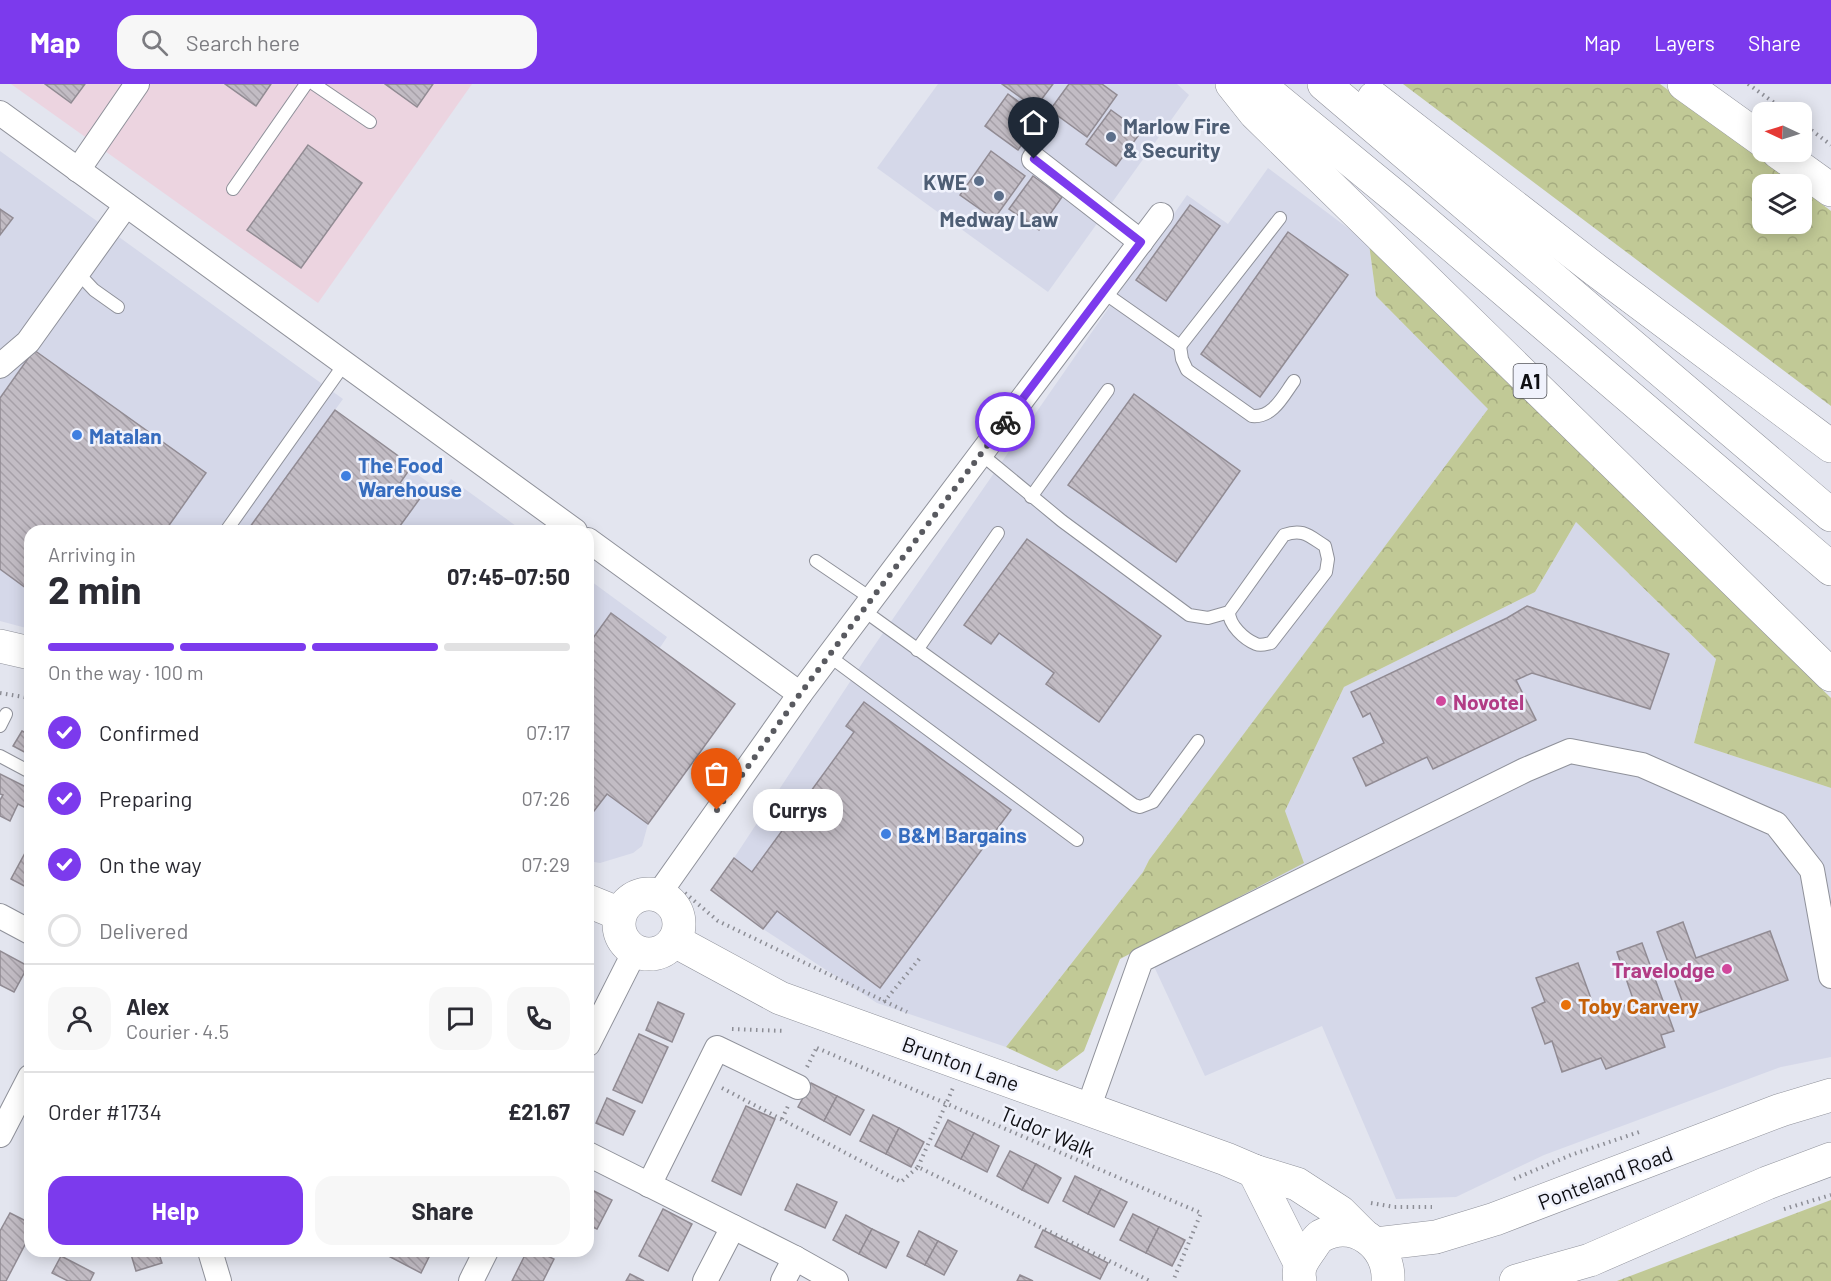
<!DOCTYPE html>
<meta charset="utf-8">
<style>
body{margin:0;font-family:Barlow,sans-serif;background:#f7f7f7;color:#2b2b33;height:100vh;display:flex;flex-direction:column;font-size:22px;white-space:nowrap}
*{box-sizing:border-box;margin:0}
p{font-size:20px;color:#7c7c81}
.icon{flex:none;width:33px;height:33px;fill:none;stroke:currentColor;stroke-width:2;stroke-linecap:round;stroke-linejoin:round}
.map{position:relative;flex:1;overflow:hidden}
.drawer{position:absolute;left:24px;top:441px;width:570px;height:732px;display:flex;flex-direction:column;background:#fff;border-radius:18px;box-shadow:0 3px 15px #0003}
.drawer>*{flex:none}
.needle{width:39px;rotate:274deg}
.buttons{position:absolute;left:1752px;top:18px;display:grid;gap:12px}
.buttons a{display:grid;place-items:center;width:60px;height:60px;border-radius:12px;background:#fff;box-shadow:0 3px 15px #0003;font-size:30px}
.pin{position:absolute;display:grid;place-items:center;width:51px;height:51px;color:#fff;margin:-62px -26px;border-radius:50% 50% 50% 0;rotate:-45deg;box-shadow:0 0 6px #0007}
.pin .icon{rotate:45deg}
.courier{position:absolute;display:grid;place-items:center;width:60px;height:60px;margin:-30px;border:4px solid #7c3aed;border-radius:50%;background:#fff;color:#222;box-shadow:0 2px 8px #0007}
.bubble{position:absolute;height:42px;border-radius:18px;background:#fff;box-shadow:0 3px 15px #0003;font-size:20px;font-weight:700;line-height:42px;text-align:center}
.overview em{font-style:normal;font-weight:700}
.overview div{display:flex;flex-direction:column-reverse}
.overview{display:flex;align-items:center;justify-content:space-between;height:102px;padding:0 24px}
h1{font-size:39px;font-weight:700;line-height:45px}
.bar{display:grid;grid-template-columns:repeat(4,1fr);gap:9px 6px;align-content:center;height:72px;padding:0 24px}
.bar i{height:8px;border-radius:4px;background:#e1e1e2}
.bar .current{background:#7c3aed}
.bar p{grid-column:span 4}
.line{display:flex;align-items:center;gap:15px;padding:0 24px;border-top:2px solid #e1e1e2}
.line div{flex:1}
.round{display:grid;place-items:center;flex:none;width:63px;height:63px;border-radius:18px;background:#f7f7f7}
ol{padding:0 24px;list-style:none}
li{display:flex;align-items:center;gap:18px;height:66px}
li p{margin-inline-start:auto}
li .icon{padding:6px;border-radius:50%;background:#7c3aed;color:#fff;stroke-width:4}
li:last-child{color:#7c7c81}
li i{width:33px;height:33px;border:3px solid #e1e1e2;border-radius:50%}
.action{display:flex;gap:12px;margin-top:auto;padding:12px 24px}
.action a{flex:1;height:69px;border-radius:18px;background:#7c3aed;color:#fff;font-size:24px;font-weight:700;line-height:69px;text-align:center}
.action a+a{background:#f7f7f7;color:#2b2b33}
header{display:flex;align-items:center;gap:36px;box-sizing:border-box;height:84px;padding:0 30px;background:#7c3aed;color:#fff}
header strong{font-size:28px}
nav{display:flex;gap:33px;margin-inline-start:auto;font-size:21px}
.search{width:420px;height:54px;background:#f7f7f7;display:flex;align-items:center;gap:15px;box-sizing:border-box;padding:0 21px;border-radius:18px;color:#7c7c81;font-size:22px}
.map>svg:first-child{display:block}
.built{fill:#d5d8e9}
.industrial{fill:#ecd4e0}
.forest{fill:url(#forest-crowns)}
.building{fill:url(#building-back-hatch);stroke:#918b93;stroke-width:1.5}
.lines{fill:none;stroke-linecap:round;stroke-linejoin:round}
.lane-casing{stroke:#8f919a;stroke-width:14}
.street-casing{stroke:#8f919a;stroke-width:26}
.secondary-casing{stroke:#8f919a;stroke-width:34}
.highway-casing{stroke:#8f919a;stroke-width:34}
.path{stroke:#8d8e96;stroke-width:4;stroke-dasharray:1.5 4.5;stroke-linecap:butt}
.lane{stroke:#fff;stroke-width:12}
.street{stroke:#fff;stroke-width:24}
.secondary{stroke:#fff;stroke-width:33}
.highway{stroke:#fff;stroke-width:33}
.done{stroke:#595a60;stroke-width:6;stroke-dasharray:0 10.8}
.route{stroke:#7c3aed;stroke-width:8}
.service-dot{fill:#5c6f8a;stroke:#f0f2fc;stroke-width:2}
.shop-dot{fill:#3f7fe0;stroke:#f0f2fc;stroke-width:2}
.hotel-dot{fill:#d1479c;stroke:#f0f2fc;stroke-width:2}
.food-dot{fill:#e8710a;stroke:#f0f2fc;stroke-width:2}
.labels{text-anchor:middle;dominant-baseline:central;stroke-width:5;stroke-linejoin:round;paint-order:stroke}
.shield{fill:#f0f2fc;stroke:#525359;stroke-width:1.5}
.shield-label{font-size:20px;font-weight:bold;fill:#0f0f13}
.service-label{font-size:21px;font-weight:bold;fill:#4e5e75;stroke:#f0f2fc;text-anchor:start}
.shop-label{font-size:21px;font-weight:bold;fill:#366cbe;stroke:#f0f2fc;text-anchor:start}
.hotel-label{font-size:21px;font-weight:bold;fill:#b23c85;stroke:#f0f2fc;text-anchor:start}
.food-label{font-size:21px;font-weight:bold;fill:#c56008;stroke:#f0f2fc;text-anchor:start}
.street-label{font-size:21px;fill:#0f0f13;stroke:#f0f2fc}
</style>
<header>
<strong>Map</strong>
<div class="search"><svg class="icon" aria-label="search" viewBox="0 0 24 24"><circle cx="10" cy="10" r="6"/><path d="M15 15l6 6"/></svg>Search here</div>
<nav><a>Map</a><a>Layers</a><a>Share</a></nav>
</header>
<div class="map">
<svg width="1831" height="1197" viewBox="0 0 1831 1197">
<defs>
<pattern id="forest-crowns" width="20" height="18" patternUnits="userSpaceOnUse" patternTransform="scale(1.5)"><rect width="20" height="18" fill="#c1c996"/><path d="M2 6a3 3 0 1 1 6 0M12 15a3 3 0 1 1 6 0" fill="none" stroke="#a5ab80"/></pattern>
<pattern id="building-back-hatch" width="6" height="6" patternUnits="userSpaceOnUse" patternTransform="scale(1.5)"><rect width="6" height="6" fill="#c2bcc4"/><path d="M-1 5l2 2M0 0l6 6M5-1l2 2" fill="none" stroke="#a6a0a8"/></pattern>
</defs>
<rect width="100%" height="100%" fill="#e3e5ef"/>
<g class="built">
<path d="M 938,0 L 1177,0 L 1189,11 L 1048,208 L 877,84 Z"/>
<path d="M 0,67 L 343,315 L 335,326 L 412,382 L 411,386 L 442,408 L 451,395 L 523,447 L 30,447 L 30,545 L 0,537 Z"/>
<path d="M 1268,84 L 1369,160 L 1376,212 L 1489,325 L 1149,776 L 1143,788 L 1006,963 L 877,919 L 763,845 L 711,806 L 734,774 L 865,575 L 1187,111 L 1228,140 Z"/>
<path d="M 1576,438 L 1716,575 L 1694,659 L 1831,704 L 1831,973 L 1781,983 L 1544,1071 L 1456,1113 L 1396,1115 L 1322,942 L 1205,992 L 1145,863 L 1285,727 L 1344,603 L 1535,508 Z"/>
<path d="M 588,495 L 667,553 L 659,565 L 735,620 L 648,740 L 642,762 L 633,769 L 600,779 L 588,777 Z"/>
</g>
<path class="industrial" d="M 11,0 L 472,0 L 318,219 Z"/>
<g class="forest">
<path d="M 1403,0 L 1660,0 L 1796,100 L 1762,100 L 1762,140 L 1802,140 L 1802,105 L 1831,127 L 1831,322 Z"/>
<path d="M 1369,160 L 1831,614 L 1831,704 L 1694,659 L 1716,575 L 1576,438 L 1535,508 L 1344,603 L 1285,727 L 1304,779 L 1120,875 L 1084,967 L 1057,987 L 1006,963 L 1143,788 L 1149,776 L 1488,325 L 1376,212 Z"/>
<path d="M 1831,1116 L 1831,1197 L 1617,1197 Z"/>
</g>
<g class="building">
<path d="M 45,0 L 85,0 L 71,19 Z"/>
<path d="M 225,0 L 271,0 L 256,22 Z"/>
<path d="M 385,0 L 433,0 L 417,23 Z"/>
<path d="M 1002,0 L 1053,0 L 1035,24 Z"/>
<path d="M 1069,0 L 1102,0 L 1117,11 L 1087,53 L 1050,26 Z"/>
<path d="M 1008,10 L 1041,34 L 1018,66 L 985,42 Z"/>
<path d="M 1111,26 L 1141,48 L 1116,82 L 1086,60 Z"/>
<path d="M 308,61 L 362,99 L 301,184 L 247,146 Z"/>
<path d="M 991,67 L 1025,92 L 994,135 L 960,111 Z"/>
<path d="M 1033,92 L 1062,113 L 1039,146 L 1009,125 Z"/>
<path d="M 1190,121 L 1220,142 L 1166,217 L 1136,196 Z"/>
<path d="M 0,125 L 13,134 L 0,151 Z"/>
<path d="M 1288,148 L 1348,191 L 1260,313 L 1201,270 Z"/>
<path d="M 34,266 L 206,389 L 165,447 L 30,447 L 30,507 L 0,485 L 0,314 Z"/>
<path d="M 1134,310 L 1240,387 L 1176,478 L 1068,401 Z"/>
<path d="M 335,326 L 412,382 L 400,399 L 421,413 L 397,446 L 247,447 Z"/>
<path d="M 1027,455 L 1161,552 L 1099,638 L 1046,600 L 1054,589 L 999,549 L 991,560 L 964,541 Z"/>
<path d="M 1527,522 L 1669,570 L 1650,625 L 1532,589 L 1516,596 L 1536,636 L 1433,685 L 1427,673 L 1366,702 L 1353,674 L 1384,659 L 1370,629 L 1363,633 L 1351,608 L 1507,534 Z"/>
<path d="M 611,529 L 735,620 L 648,740 L 607,710 L 594,727 L 588,723 L 588,561 Z"/>
<path d="M 864,618 L 1011,726 L 880,904 L 777,827 L 763,845 L 711,806 L 734,774 L 752,788 L 854,648 L 846,642 Z"/>
<path d="M 22,647 L 30,651 L 30,671 L 13,662 Z"/>
<path d="M 0,690 L 30,705 L 30,726 L 18,720 L 10,737 L 0,732 L 0,716 L 3,711 L 0,710 Z"/>
<path d="M 25,769 L 30,772 L 30,805 L 11,795 Z"/>
<path d="M 1683,838 L 1696,874 L 1770,847 L 1788,896 L 1688,933 L 1657,848 Z"/>
<path d="M 1642,859 L 1674,947 L 1661,951 L 1665,963 L 1606,985 L 1601,974 L 1562,988 L 1552,957 L 1545,960 L 1532,924 L 1545,918 L 1536,894 L 1578,879 L 1597,931 L 1634,918 L 1617,868 Z"/>
<path d="M 0,867 L 28,882 L 14,908 L 0,901 Z"/>
<path d="M 658,918 L 684,930 L 672,958 L 646,946 Z"/>
<path d="M 639,950 L 668,963 L 642,1019 L 613,1006 Z"/>
<path d="M 811,999 L 837,1012 L 824,1037 L 798,1023 Z"/>
<path d="M 837,1012 L 864,1026 L 850,1051 L 824,1037 Z"/>
<path d="M 607,1014 L 635,1027 L 623,1051 L 596,1039 Z"/>
<path d="M 746,1022 L 775,1035 L 741,1111 L 712,1097 Z"/>
<path d="M 873,1031 L 899,1044 L 886,1070 L 860,1057 Z"/>
<path d="M 948,1036 L 974,1049 L 961,1075 L 935,1062 Z"/>
<path d="M 899,1044 L 924,1058 L 911,1083 L 886,1070 Z"/>
<path d="M 974,1049 L 999,1062 L 987,1088 L 961,1075 Z"/>
<path d="M 1010,1067 L 1036,1080 L 1022,1106 L 997,1092 Z"/>
<path d="M 1036,1080 L 1061,1094 L 1048,1119 L 1022,1106 Z"/>
<path d="M 1075,1092 L 1101,1105 L 1088,1130 L 1063,1117 Z"/>
<path d="M 797,1100 L 837,1118 L 825,1144 L 785,1126 Z"/>
<path d="M 588,1104 L 612,1116 L 597,1145 L 588,1141 Z"/>
<path d="M 1101,1105 L 1127,1118 L 1114,1143 L 1088,1130 Z"/>
<path d="M 663,1125 L 692,1140 L 668,1187 L 639,1172 Z"/>
<path d="M 10,1129 L 30,1139 L 30,1151 L 6,1197 L 0,1197 L 0,1147 Z"/>
<path d="M 1133,1130 L 1159,1143 L 1146,1169 L 1120,1156 Z"/>
<path d="M 846,1131 L 872,1145 L 859,1170 L 833,1156 Z"/>
<path d="M 1159,1143 L 1185,1156 L 1172,1182 L 1146,1169 Z"/>
<path d="M 872,1145 L 899,1158 L 886,1184 L 859,1170 Z"/>
<path d="M 1043,1146 L 1108,1179 L 1100,1195 L 1035,1163 Z"/>
<path d="M 919,1147 L 938,1157 L 925,1181 L 907,1172 Z"/>
<path d="M 938,1157 L 957,1167 L 944,1191 L 925,1181 Z"/>
<path d="M 130,1167 L 158,1167 L 162,1179 L 136,1187 Z"/>
<path d="M 379,1167 L 432,1167 L 421,1189 Z"/>
<path d="M 527,1167 L 537,1167 L 554,1175 L 543,1197 L 512,1197 Z"/>
<path d="M 61,1172 L 94,1189 L 90,1197 L 68,1197 L 52,1189 Z"/>
<path d="M 630,1190 L 644,1197 L 626,1197 Z"/>
<path d="M 1020,1191 L 1033,1197 L 1017,1197 Z"/>
</g>
<g class="lines">
<defs>
<g id="lane">
<path d="M 314,0 L 370,38"/>
<path d="M 233,105 L 306,0"/>
<path d="M 79,190 L 94,206 L 118,223"/>
<path d="M 1103,208 L 1180,262 L 1280,134"/>
<path d="M 1180,262 L 1182,275 L 1187,286 L 1252,332 C 1273,334 1283,312 1294,297"/>
<path d="M 981,370 L 1062,437 L 1189,531 L 1208,534 L 1229,528 C 1229,541 1244,555 1256,560 C 1261,562 1266,560 1271,559 L 1326,488 L 1328,475 L 1325,462 C 1309,452 1303,444 1284,451 L 1229,528"/>
<path d="M 1031,413 L 1108,306"/>
<path d="M 226,447 L 345,279"/>
<path d="M 816,477 L 872,515"/>
<path d="M 863,526 L 1134,721 L 1140,723 L 1153,718 L 1198,657"/>
<path d="M 917,566 L 998,449"/>
<path d="M 829,572 L 1077,756"/>
<path d="M 0,642 L 6,630"/>
<path d="M 0,672 L 30,688"/>
</g>
<g id="street">
<path d="M 0,29 L 575,447"/>
<path d="M 1034,75 L 1141,158"/>
<path d="M 78,86 L 137,0"/>
<path d="M 0,282 L 28,258 L 126,121"/>
<path d="M 588,456 L 800,610"/>
<path d="M 658,811 L 800,610 L 1161,131"/>
<path d="M 0,832 L 30,848"/>
<path d="M 588,960 L 635,867"/>
<path d="M 1088,1025 L 1141,876 L 1525,686 L 1570,667 L 1642,681 L 1776,740 L 1812,786 L 1831,892"/>
<path d="M 0,1051 L 30,993"/>
<path d="M 588,1070 L 795,1174 L 836,1197"/>
<path d="M 649,1101 L 717,964 L 798,1003"/>
<path d="M 210,1167 L 219,1197"/>
<path d="M 471,1197 L 486,1167"/>
<path d="M 705,1197 L 733,1143"/>
<path d="M 783,1197 L 795,1174"/>
</g>
<g id="secondary">
<path d="M 1684,0 L 1762,56"/>
<path d="M 1778,68 L 1831,106"/>
<path d="M 0,562 L 30,569"/>
<circle cx="649" cy="840" r="30"/>
<path d="M 588,817 L 620,830"/>
<path d="M 675,857 L 780,914 L 1226,1075 L 1254,1087 L 1297,1100 L 1340,1128 L 1362,1150"/>
<path d="M 1254,1087 L 1300,1179"/>
<path d="M 1376,1160 L 1436,1153 L 1495,1135 L 1781,1026 L 1831,1011"/>
<path d="M 1300,1197 C 1297,1184 1302,1177 1309,1167 C 1313,1162 1316,1155 1321,1152 C 1354,1134 1390,1161 1388,1197"/>
<path d="M 1516,1197 L 1590,1176 L 1767,1099 L 1831,1075"/>
</g>
<g id="highway">
<path d="M 1232,0 L 1255,29 L 1831,591"/>
<path d="M 1258,0 L 1398,115 L 1831,485"/>
<path d="M 1324,0 L 1831,431"/>
<path d="M 1374,14 L 1597,187 L 1831,362"/>
</g>
</defs>
<use href="#lane" class="lane-casing"/>
<use href="#street" class="street-casing"/>
<use href="#secondary" class="secondary-casing"/>
<use href="#highway" class="highway-casing"/>
<g class="path">
<path d="M 1748,0 L 1787,28"/>
<path d="M 1802,39 L 1831,61"/>
<path d="M 0,609 L 30,614"/>
<path d="M 685,809 L 718,837 L 907,928"/>
<path d="M 884,918 L 920,874"/>
<path d="M 732,945 L 785,947"/>
<path d="M 817,964 L 1201,1129 L 1173,1197"/>
<path d="M 807,983 L 817,963"/>
<path d="M 722,1004 L 901,1098 L 918,1083 L 1150,1197"/>
<path d="M 782,1035 L 788,1022"/>
<path d="M 918,1083 L 953,1004"/>
<path d="M 1514,1095 L 1571,1071 L 1639,1048"/>
<path d="M 1371,1119 L 1394,1123 L 1432,1123"/>
<path d="M 1784,1125 L 1831,1111"/>
</g>
<use href="#lane" class="lane"/>
<use href="#street" class="street"/>
<use href="#secondary" class="secondary"/>
<use href="#highway" class="highway"/>
</g>
<g class="lines">
<path class="done" d="M 717,726 L 800,610 L 1005,338"/>
<path class="route" d="M 1005,338 L 1141,158 L 1034,75"/>
</g>
<g class="service-dot">
<circle cx="1111" cy="53" r="6"/>
<circle cx="979" cy="97" r="6"/>
<circle cx="999" cy="112" r="6"/>
</g>
<g class="shop-dot">
<circle cx="77" cy="351" r="6"/>
<circle cx="346" cy="392" r="6"/>
<circle cx="886" cy="750" r="6"/>
</g>
<g class="hotel-dot">
<circle cx="1441" cy="617" r="6"/>
<circle cx="1727" cy="885" r="6"/>
</g>
<circle class="food-dot" cx="1566" cy="921" r="6"/>
<g class="labels">
<rect class="shield" x="1513.5" y="280" width="33" height="34" rx="4.5"/>
<g class="shield-label">
<text x="1530" y="297">A1</text>
</g>
<g class="service-label">
<text x="1123" y="41">Marlow Fire<tspan x="1123" dy="24">&amp; Security</tspan></text>
<text x="967" y="97" text-anchor="end">KWE</text>
<text x="999" y="134" text-anchor="middle">Medway Law</text>
</g>
<g class="shop-label">
<text x="89" y="351">Matalan</text>
<text x="358" y="380">The Food<tspan x="358" dy="24">Warehouse</tspan></text>
<text x="898" y="750">B&amp;M Bargains</text>
</g>
<g class="hotel-label">
<text x="1453" y="617">Novotel</text>
<text x="1715" y="885" text-anchor="end">Travelodge</text>
</g>
<g class="food-label">
<text x="1578" y="921">Toby Carvery</text>
</g>
<g class="street-label">
<text transform="translate(961 979) rotate(20)">Brunton Lane</text>
<text transform="translate(1048 1047) rotate(23)">Tudor Walk</text>
<text transform="translate(1605 1093) rotate(-21)">Ponteland Road</text>
</g>
</g>
</svg>
<div class="buttons">
<a><svg class="needle" viewBox="-14 -14 28 28"><path d="M0-13l5 13h-10z" fill="#e53935"/><path d="M0 13l5-13h-10z" fill="#7c7c81"/></svg></a>
<a><svg class="icon" aria-label="layers" viewBox="0 0 24 24"><path d="M12 4l9 5-9 5-9-5zM3 14l9 5 9-5"/></svg></a>
</div>
<div class="pin" style="left:717px;top:726px;background:#ea580c"><svg class="icon" aria-label="bag" viewBox="0 0 24 24"><path d="M5 8h14l-1 12H6zM9 8a3 3 0 0 1 6 0"/></svg></div>
<div class="pin" style="left:1034px;top:75px;background:#1f2937"><svg class="icon" aria-label="home" viewBox="0 0 24 24"><path d="M3 11l9-7 9 7M6 9v11h12V9"/></svg></div>
<div class="courier" style="left:1005px;top:338px"><svg class="icon" aria-label="bike" viewBox="0 0 24 24"><circle cx="6" cy="16" r="4"/><circle cx="18" cy="16" r="4"/><path d="M6 16l4-8h5l3 8M10 8l3 8H6M13 5h3"/></svg></div>
<div class="bubble" style="left:753px;top:705px;width:90px">Currys</div>
<section class="drawer">
<div class="overview"><div><h1>2 min</h1><p>Arriving in</p></div><em>07:45–07:50</em></div>
<div class="bar"><i class="current"></i><i class="current"></i><i class="current"></i><i></i><p>On the way · 100 m</p></div>
<ol>
<li><svg class="icon" aria-label="check" viewBox="0 0 24 24"><path d="M5 12l5 5 9-10"/></svg>Confirmed<p>07:17</p></li>
<li><svg class="icon" aria-label="check" viewBox="0 0 24 24"><path d="M5 12l5 5 9-10"/></svg>Preparing<p>07:26</p></li>
<li><svg class="icon" aria-label="check" viewBox="0 0 24 24"><path d="M5 12l5 5 9-10"/></svg>On the way<p>07:29</p></li>
<li><i></i>Delivered</li>
</ol>
<div class="line" style="height:108px"><a class="round"><svg class="icon" aria-label="person" viewBox="0 0 24 24"><circle cx="12" cy="8" r="4"/><path d="M4 21q1-7 8-7t8 7"/></svg></a><div><b>Alex</b><p>Courier · 4.5</p></div><a class="round"><svg class="icon" aria-label="chat" viewBox="0 0 24 24"><path d="M4 5h16v11H9l-5 4z"/></svg></a><a class="round"><svg class="icon" aria-label="phone" viewBox="0 0 24 24"><path d="M5 4h4l2 5-3 2q2 4 5 5l2-3 5 2v4C11 20 4 13 5 4z"/></svg></a></div>
<div class="line" style="height:78px"><div>Order #1734</div><b>£21.67</b></div>
<div class="action"><a>Help</a><a>Share</a></div>
</section>
</div>
